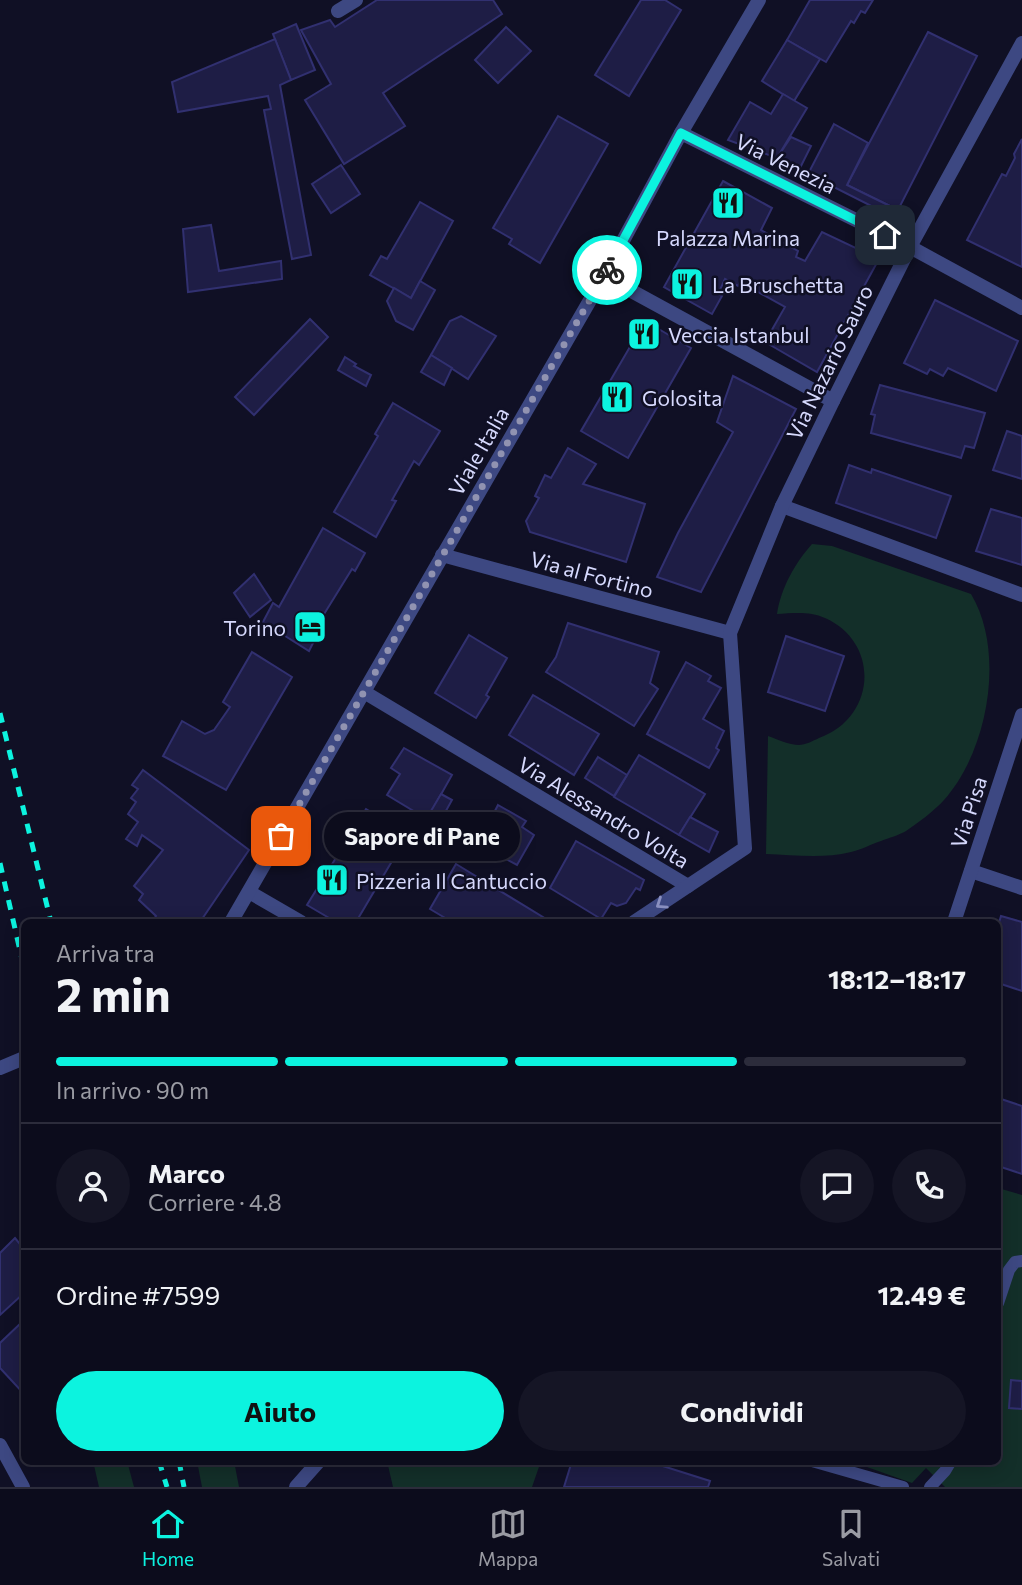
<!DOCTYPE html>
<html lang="it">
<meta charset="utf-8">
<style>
body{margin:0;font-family:Commissioner,sans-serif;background:#151525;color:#f1f3f6;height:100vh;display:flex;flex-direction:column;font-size:26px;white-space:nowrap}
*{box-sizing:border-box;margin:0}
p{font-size:23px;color:#9a9ba3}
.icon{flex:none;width:38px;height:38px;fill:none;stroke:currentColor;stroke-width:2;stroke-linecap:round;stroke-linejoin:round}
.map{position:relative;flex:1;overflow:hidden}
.drawer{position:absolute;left:21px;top:919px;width:980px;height:546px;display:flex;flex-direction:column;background:#0c0c1c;border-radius:10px;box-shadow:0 4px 18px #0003,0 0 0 2px #2c2c3b}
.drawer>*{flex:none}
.pin{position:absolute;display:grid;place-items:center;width:60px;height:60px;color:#fff;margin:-30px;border-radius:14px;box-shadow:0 4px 10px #0006}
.courier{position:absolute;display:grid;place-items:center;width:70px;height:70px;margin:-35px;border:5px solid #0cf3df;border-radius:50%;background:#fff;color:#222;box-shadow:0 2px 9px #0007}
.bubble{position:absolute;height:49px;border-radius:24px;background:#0c0c1c;box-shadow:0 4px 18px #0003,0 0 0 2px #2c2c3b;font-size:23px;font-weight:700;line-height:49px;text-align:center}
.headline em{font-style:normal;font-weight:700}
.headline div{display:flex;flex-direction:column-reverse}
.headline{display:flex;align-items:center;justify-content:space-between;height:119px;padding:0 35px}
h1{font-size:46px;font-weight:700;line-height:52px}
.bar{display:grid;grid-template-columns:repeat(4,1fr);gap:10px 7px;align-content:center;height:84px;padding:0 35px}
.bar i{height:9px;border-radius:5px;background:#2c2c3b}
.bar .current{background:#0cf3df}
.bar p{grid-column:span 4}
.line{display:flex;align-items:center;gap:18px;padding:0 35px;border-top:2px solid #2c2c3b}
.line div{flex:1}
.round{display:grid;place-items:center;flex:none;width:74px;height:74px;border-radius:37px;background:#151525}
.action{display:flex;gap:14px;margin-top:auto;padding:14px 35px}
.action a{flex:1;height:80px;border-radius:42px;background:#0cf3df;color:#111;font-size:28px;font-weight:700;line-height:80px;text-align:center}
.action a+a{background:#151525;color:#f1f3f6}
.menu{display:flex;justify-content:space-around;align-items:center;height:98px;border-top:2px solid #2c2c3b;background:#0c0c1c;font-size:19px;color:#9a9ba3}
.menu a{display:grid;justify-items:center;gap:4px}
.menu .current{color:#0cf3df}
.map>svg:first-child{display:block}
.green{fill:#132f29}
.building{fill:#1e1d45;stroke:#313070;stroke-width:2}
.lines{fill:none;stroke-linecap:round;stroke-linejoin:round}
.service{stroke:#3d4882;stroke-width:12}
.minor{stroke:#3d4882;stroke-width:14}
.tertiary{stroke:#3d4882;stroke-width:14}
.rail{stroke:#0cf3df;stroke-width:5;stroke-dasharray:10 9;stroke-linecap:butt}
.oneway{stroke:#8a90c0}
.done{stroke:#9193b1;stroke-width:7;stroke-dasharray:0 12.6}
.route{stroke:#0cf3df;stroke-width:9}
.labels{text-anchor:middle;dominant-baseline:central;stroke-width:5;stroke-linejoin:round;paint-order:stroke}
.street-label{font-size:21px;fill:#d6d9fd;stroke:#101025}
.poi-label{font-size:21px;fill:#d6d9fd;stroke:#101025;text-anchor:start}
</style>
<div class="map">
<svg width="1022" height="1487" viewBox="0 0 1022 1487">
<rect width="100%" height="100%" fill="#101025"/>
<g class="green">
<path d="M 812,544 L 832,546 L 971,594 C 1006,652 988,751 944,800 C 934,811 918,823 906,831 C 899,835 889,838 881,841 C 871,844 861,850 851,852 C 823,859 794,855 766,854 L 768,736 C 777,739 789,745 799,745 C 805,745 813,741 819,738 C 876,718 881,643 825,618 C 810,611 793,613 777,614 C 781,588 795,563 812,544 Z"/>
<path d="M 998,1188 L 1022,1195 L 1022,1487 L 945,1487 L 926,1468 L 912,1483 L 850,1461 L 998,1461 Z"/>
<path d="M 93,1461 L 127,1461 L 134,1487 L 99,1487 Z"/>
<path d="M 197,1461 L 234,1461 L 239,1487 L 202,1487 Z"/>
<path d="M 387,1461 L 541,1461 L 532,1487 L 393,1487 Z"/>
</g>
<g class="building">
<path d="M 377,0 L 493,0 L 502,14 L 383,93 L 405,126 L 344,164 L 305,100 L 331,84 L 301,30 L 330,20 L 335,27 Z"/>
<path d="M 641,0 L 665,0 L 681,10 L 629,96 L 595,75 Z"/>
<path d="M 810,0 L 873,0 L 865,13 L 861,11 L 854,23 L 851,21 L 826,62 L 787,40 Z"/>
<path d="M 296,24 L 315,70 L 291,80 L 273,34 Z"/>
<path d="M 506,27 L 531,51 L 498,83 L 475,60 Z"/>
<path d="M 928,32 L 977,56 L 898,210 L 847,185 Z"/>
<path d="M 275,39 L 291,80 L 280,85 L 311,255 L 292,259 L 264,110 L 271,109 L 268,96 L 178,112 L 172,82 Z"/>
<path d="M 787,40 L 820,59 L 794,101 L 762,81 Z"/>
<path d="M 783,94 L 807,108 L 777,158 L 728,140 L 750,102 L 771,114 Z"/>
<path d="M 558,116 L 608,144 L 540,263 L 509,244 L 512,239 L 493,228 Z"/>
<path d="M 834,124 L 868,143 L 847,185 L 898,210 L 893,217 L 808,174 Z"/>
<path d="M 791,137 L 811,146 L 800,168 L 777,158 Z"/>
<path d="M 1022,139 L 1022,267 L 967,240 L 1002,174 L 1006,176 L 1015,158 L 1014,154 Z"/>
<path d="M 341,165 L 360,194 L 331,213 L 312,184 Z"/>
<path d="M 723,181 L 772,208 L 761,230 L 798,251 L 796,257 L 805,261 L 822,232 L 879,259 L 817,372 L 765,342 L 785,307 L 740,282 L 738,286 L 725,279 L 718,294 L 722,296 L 712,314 L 664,287 Z"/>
<path d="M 420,202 L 453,221 L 411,298 L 370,275 L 381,256 L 387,259 Z"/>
<path d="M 211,225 L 219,271 L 281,261 L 282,279 L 188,292 L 183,229 Z"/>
<path d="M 420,281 L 435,290 L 413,330 L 396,321 L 387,301 L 394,288 L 411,298 Z"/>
<path d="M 935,300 L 1018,341 L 996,391 L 948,368 L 943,376 L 930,369 L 927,374 L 904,363 Z"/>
<path d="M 461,316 L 496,336 L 468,379 L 431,355 L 450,321 Z"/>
<path d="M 310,319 L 328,337 L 254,415 L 235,397 Z"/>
<path d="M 645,321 L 691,348 L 628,458 L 581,431 Z"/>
<path d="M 431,355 L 452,368 L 444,385 L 421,372 Z"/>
<path d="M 345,357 L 356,364 L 354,366 L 371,375 L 366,386 L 338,370 Z"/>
<path d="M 733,376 L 796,409 L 701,592 L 657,577 L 678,533 L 733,432 L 717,422 Z"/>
<path d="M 880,385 L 985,413 L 974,448 L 965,446 L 961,458 L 958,457 L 871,433 L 875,415 L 871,414 Z"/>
<path d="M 393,403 L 440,431 L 419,465 L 414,461 L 392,500 L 396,501 L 376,537 L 334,512 L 378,436 L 375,434 Z"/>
<path d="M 1007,431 L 1022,436 L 1022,479 L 993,470 Z"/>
<path d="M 568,448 L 596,464 L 583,484 L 645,504 L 626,562 L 530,532 L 526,521 L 539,498 L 535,496 L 545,475 L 551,478 Z"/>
<path d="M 849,465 L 871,473 L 872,469 L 951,496 L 936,538 L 836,503 Z"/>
<path d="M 991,509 L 1022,518 L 1022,565 L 976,551 Z"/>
<path d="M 323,528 L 365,553 L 355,571 L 352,569 L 316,627 L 320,629 L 309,651 L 263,622 L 273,603 L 279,607 Z"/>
<path d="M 254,574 L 271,600 L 250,617 L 234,593 Z"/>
<path d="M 568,623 L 659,652 L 650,683 L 658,689 L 634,726 L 546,672 L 556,657 Z"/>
<path d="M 469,635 L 507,658 L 486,695 L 489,697 L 476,718 L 435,693 Z"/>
<path d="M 786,636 L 844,656 L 825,711 L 768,692 Z"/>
<path d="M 252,652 L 292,677 L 226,790 L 163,756 L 182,721 L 205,734 L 214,730 L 230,707 L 223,702 Z"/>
<path d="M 686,662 L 711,676 L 708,681 L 721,688 L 703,719 L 724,731 L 716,748 L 719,750 L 709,768 L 647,734 Z"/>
<path d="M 533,695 L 599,734 L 574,775 L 509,735 Z"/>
<path d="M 404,748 L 452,775 L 427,819 L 387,795 L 400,774 L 391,768 Z"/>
<path d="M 639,755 L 705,794 L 679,835 L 614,797 Z"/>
<path d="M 598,757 L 627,775 L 614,796 L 585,778 Z"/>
<path d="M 143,770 L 249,850 L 200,922 L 152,922 L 156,916 L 139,900 L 143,894 L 134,886 L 163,850 L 142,835 L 137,846 L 126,839 L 138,822 L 128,814 L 136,802 L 131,798 L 138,789 L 132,785 Z"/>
<path d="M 441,794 L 452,800 L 442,818 L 431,811 Z"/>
<path d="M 498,805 L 526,821 L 522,827 L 534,835 L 517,865 L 478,844 Z"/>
<path d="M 366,809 L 408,834 L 356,922 L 336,922 L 307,905 Z"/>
<path d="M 690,817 L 718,832 L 709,852 L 679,835 Z"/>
<path d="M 576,841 L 644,880 L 640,890 L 636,888 L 626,903 L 617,906 L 611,903 L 601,919 L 550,888 Z"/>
<path d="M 456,864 L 551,922 L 452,922 L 430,909 Z"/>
<path d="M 1001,916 L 1022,922 L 1022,991 L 998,983 L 998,926 Z"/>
<path d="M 998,1098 L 1022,1106 L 1022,1174 L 998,1166 Z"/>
<path d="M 15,1238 L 24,1249 L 24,1293 L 0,1315 L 0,1253 Z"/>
<path d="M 24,1320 L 24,1394 L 0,1368 L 0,1343 Z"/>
<path d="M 1011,1380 L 1022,1381 L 1022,1409 L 1009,1408 Z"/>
<path d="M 572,1461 L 647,1461 L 710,1481 L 708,1487 L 564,1487 Z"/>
</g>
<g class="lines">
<g class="service">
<path d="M 998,1303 L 1009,1270 L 1015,1262 L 1022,1261"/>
<path d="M 812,1461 L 903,1487"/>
<path d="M 930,1487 L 945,1471 L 951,1461"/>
</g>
<g class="minor">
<path d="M 338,11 L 356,0"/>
<path d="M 681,133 L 910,247 L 1022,308"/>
<path d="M 604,276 L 833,401"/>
<path d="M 782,506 L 1022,595"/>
<path d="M 442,555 L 730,633"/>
<path d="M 364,692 L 688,886 L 745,848 L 730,633 L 782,506 L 833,401 L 910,247 L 1022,43"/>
<path d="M 971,871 L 1022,888"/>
<path d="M 249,892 L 301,922"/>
<path d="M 634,922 L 688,886"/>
<path d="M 954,922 L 1022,715"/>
<path d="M 0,1445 L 23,1487"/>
<path d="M 296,1487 L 319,1461"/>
</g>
<g class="tertiary">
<path d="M 231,922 L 604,276 L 681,133 L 759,0"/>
<path d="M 0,1068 L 24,1058"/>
</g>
<g class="rail">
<path d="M 0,713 L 51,922"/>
<path d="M 0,863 L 24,968"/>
<path d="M 159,1461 L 167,1487"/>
<path d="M 179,1461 L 184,1487"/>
</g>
</g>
<defs><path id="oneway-chevron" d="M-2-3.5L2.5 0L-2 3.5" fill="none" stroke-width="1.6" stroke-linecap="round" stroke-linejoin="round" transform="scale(1.75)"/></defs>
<use class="oneway" href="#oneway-chevron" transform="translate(661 904) rotate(146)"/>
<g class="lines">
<path class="done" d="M 281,836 L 607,270"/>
<path class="route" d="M 607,270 L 681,133 L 885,235"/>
</g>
<defs>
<symbol id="restaurant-square" viewBox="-11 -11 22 22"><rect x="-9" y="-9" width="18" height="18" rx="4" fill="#0cf3df" stroke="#101025"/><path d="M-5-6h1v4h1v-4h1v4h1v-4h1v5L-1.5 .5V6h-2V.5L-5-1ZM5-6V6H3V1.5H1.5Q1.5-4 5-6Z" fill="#111"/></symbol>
<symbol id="hotel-square" viewBox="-11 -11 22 22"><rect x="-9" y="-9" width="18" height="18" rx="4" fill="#0cf3df" stroke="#101025"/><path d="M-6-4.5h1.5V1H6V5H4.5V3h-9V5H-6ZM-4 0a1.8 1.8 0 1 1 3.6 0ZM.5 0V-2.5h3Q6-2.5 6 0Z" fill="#111"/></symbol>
</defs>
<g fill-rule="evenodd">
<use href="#restaurant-square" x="709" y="184" width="38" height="38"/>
<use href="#restaurant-square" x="668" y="265" width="38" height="38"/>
<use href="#restaurant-square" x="625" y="315" width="38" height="38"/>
<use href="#restaurant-square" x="598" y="378" width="38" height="38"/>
<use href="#hotel-square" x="291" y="608" width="38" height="38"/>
<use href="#restaurant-square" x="313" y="861" width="38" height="38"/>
</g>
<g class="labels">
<g class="street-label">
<text transform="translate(786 163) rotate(26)">Via Venezia</text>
<text transform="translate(829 362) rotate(-64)">Via Nazario Sauro</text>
<text transform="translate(478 451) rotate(-60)">Viale Italia</text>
<text transform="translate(592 574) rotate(15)">Via al Fortino</text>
<text transform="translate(604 812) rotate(31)">Via Alessandro Volta</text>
<text transform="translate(968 812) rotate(-72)">Via Pisa</text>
</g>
<g class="poi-label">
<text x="728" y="237" text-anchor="middle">Palazza Marina</text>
<text x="712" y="284">La Bruschetta</text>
<text x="668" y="334">Veccia Istanbul</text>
<text x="642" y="397">Golosita</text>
<text x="286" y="627" text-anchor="end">Torino</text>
<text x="356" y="880">Pizzeria Il Cantuccio</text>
</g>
</g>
</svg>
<div class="pin" style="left:281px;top:836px;background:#ea580c"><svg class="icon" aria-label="bag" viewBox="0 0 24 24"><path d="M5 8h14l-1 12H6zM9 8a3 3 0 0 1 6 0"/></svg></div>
<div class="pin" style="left:885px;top:235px;background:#1f2937"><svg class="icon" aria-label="home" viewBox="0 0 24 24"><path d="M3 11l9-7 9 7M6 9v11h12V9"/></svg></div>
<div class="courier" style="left:607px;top:270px"><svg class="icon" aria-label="bike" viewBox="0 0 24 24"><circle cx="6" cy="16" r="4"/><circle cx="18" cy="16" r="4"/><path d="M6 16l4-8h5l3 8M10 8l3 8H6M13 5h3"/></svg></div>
<div class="bubble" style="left:324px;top:812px;width:196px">Sapore di Pane</div>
<section class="drawer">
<div class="headline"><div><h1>2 min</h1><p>Arriva tra</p></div><em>18:12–18:17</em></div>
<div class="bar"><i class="current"></i><i class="current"></i><i class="current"></i><i></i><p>In arrivo · 90 m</p></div>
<div class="line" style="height:126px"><a class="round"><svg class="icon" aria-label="person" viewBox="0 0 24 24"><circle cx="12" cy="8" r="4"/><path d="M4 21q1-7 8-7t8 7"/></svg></a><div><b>Marco</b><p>Corriere · 4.8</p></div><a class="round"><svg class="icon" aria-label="chat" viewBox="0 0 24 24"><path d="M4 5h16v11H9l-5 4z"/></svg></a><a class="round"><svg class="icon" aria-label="phone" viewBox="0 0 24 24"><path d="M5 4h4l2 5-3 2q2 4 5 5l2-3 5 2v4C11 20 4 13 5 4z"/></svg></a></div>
<div class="line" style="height:91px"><div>Ordine #7599</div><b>12.49 €</b></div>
<div class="action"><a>Aiuto</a><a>Condividi</a></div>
</section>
</div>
<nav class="menu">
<a class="current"><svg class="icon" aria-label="home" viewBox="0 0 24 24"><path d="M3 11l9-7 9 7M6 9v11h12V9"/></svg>Home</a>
<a><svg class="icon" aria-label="map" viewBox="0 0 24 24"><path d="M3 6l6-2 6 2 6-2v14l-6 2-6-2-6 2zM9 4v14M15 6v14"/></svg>Mappa</a>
<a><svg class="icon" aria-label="saved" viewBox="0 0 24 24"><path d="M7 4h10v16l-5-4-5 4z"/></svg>Salvati</a>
</nav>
